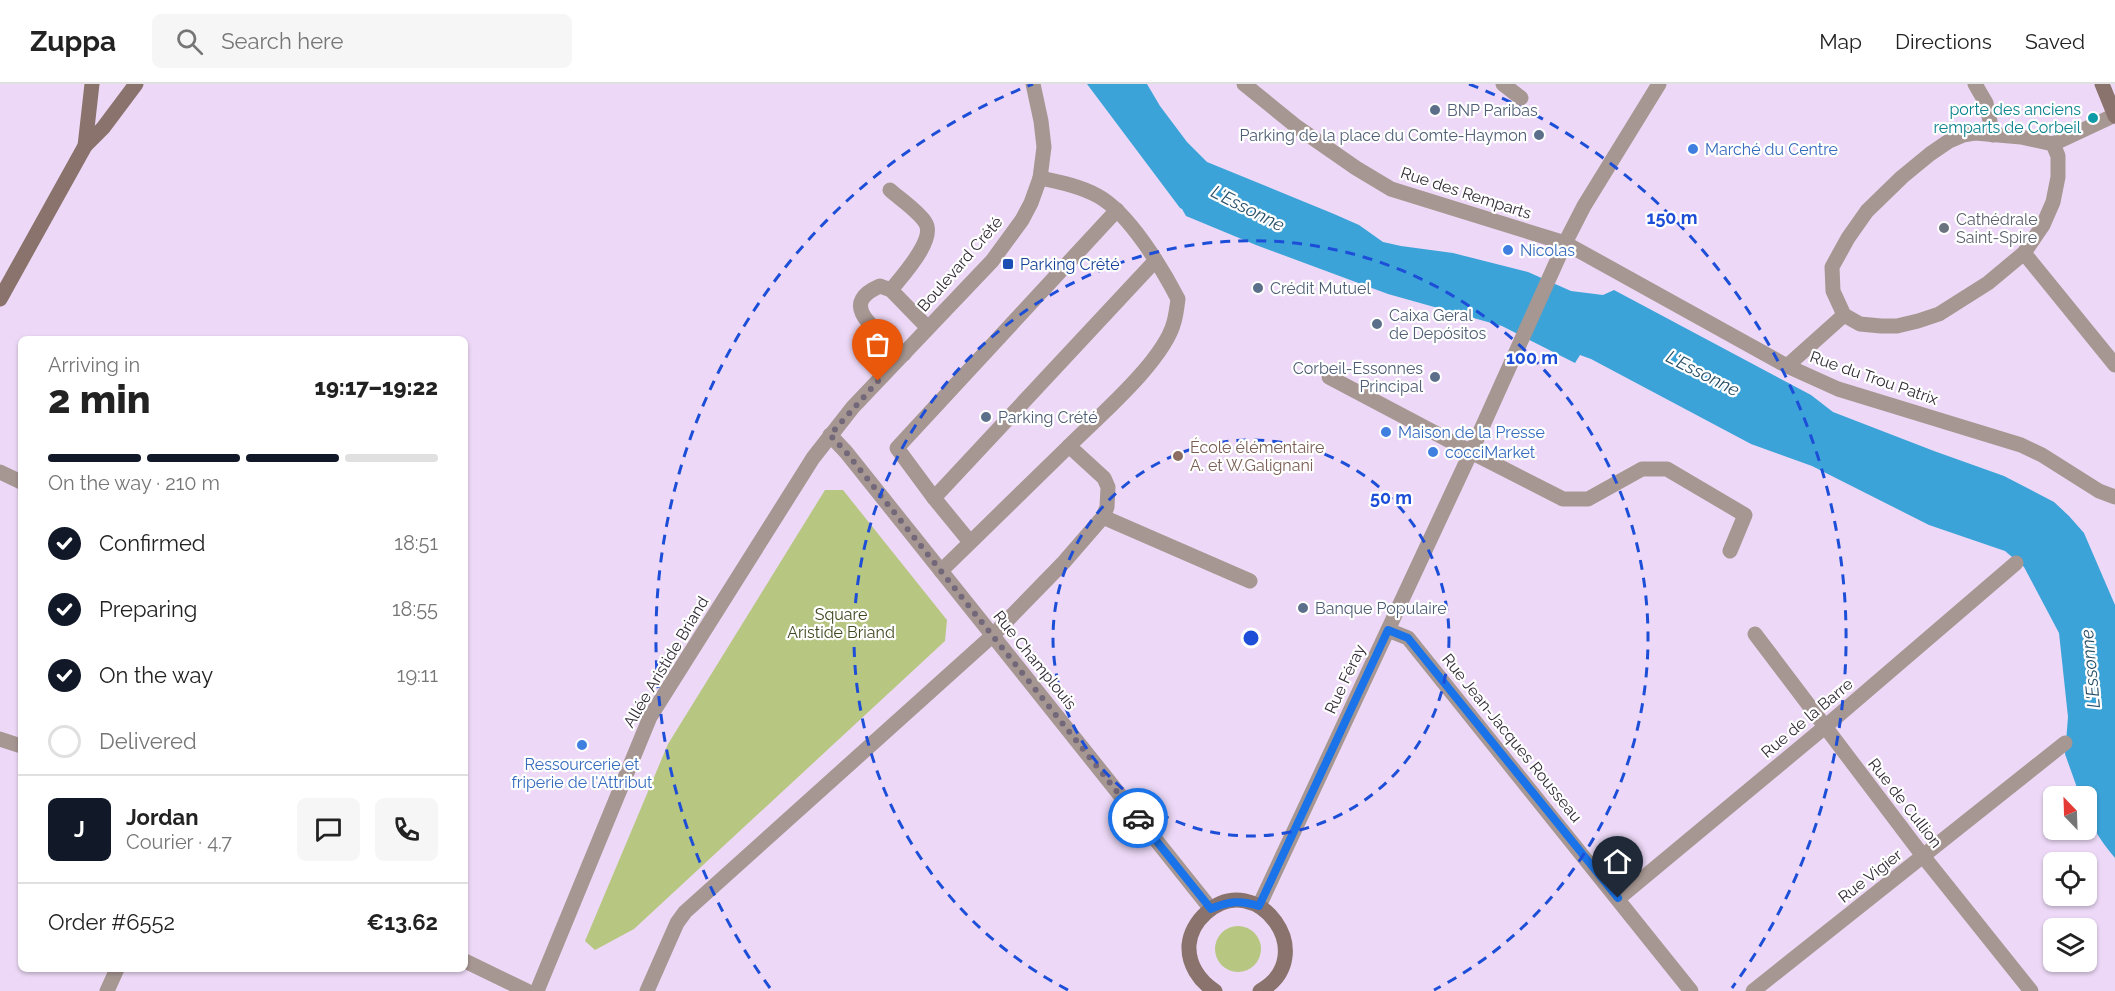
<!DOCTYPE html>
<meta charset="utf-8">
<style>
body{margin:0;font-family:Raleway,sans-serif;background:#f6f6f6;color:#222;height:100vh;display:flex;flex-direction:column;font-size:22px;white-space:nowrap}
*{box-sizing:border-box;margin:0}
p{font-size:20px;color:#767676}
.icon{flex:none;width:33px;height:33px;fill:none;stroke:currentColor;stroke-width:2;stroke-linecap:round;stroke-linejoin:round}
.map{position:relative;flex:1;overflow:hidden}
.side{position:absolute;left:18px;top:252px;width:450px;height:636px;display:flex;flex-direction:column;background:#fff;border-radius:9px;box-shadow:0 2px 4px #0004}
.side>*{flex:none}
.needle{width:39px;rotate:337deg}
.controls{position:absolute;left:2043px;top:702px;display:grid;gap:12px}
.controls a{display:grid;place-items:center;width:54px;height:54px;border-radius:9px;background:#fff;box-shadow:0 2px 4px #0004;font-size:30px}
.pin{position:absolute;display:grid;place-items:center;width:51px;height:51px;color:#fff;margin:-62px -26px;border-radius:50% 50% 50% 0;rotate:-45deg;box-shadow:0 0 6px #0007}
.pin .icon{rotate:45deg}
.courier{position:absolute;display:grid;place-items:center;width:60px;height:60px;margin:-30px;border:4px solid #1a73e8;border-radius:50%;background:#fff;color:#222;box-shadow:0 2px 8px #0007}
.headline em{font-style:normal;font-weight:800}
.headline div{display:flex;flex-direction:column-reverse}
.headline{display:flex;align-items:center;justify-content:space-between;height:102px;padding:0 30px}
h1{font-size:39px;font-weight:800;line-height:45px}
.bar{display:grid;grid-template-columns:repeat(4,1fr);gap:9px 6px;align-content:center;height:72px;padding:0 30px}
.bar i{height:8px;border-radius:4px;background:#e0e0e0}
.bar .active{background:#111827}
.bar p{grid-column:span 4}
.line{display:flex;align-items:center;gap:15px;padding:0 30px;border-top:2px solid #e0e0e0}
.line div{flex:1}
.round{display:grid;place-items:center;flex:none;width:63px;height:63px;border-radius:9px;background:#f6f6f6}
ol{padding:0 30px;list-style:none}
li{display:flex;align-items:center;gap:18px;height:66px}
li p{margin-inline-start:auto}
li .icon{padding:6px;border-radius:50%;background:#111827;color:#fff;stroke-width:4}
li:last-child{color:#767676}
li i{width:33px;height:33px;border:3px solid #e0e0e0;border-radius:50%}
header{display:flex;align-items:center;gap:36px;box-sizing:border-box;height:84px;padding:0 30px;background:#fff;border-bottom:2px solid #e0e0e0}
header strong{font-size:28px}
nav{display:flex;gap:33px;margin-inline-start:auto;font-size:21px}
.search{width:420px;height:54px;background:#f6f6f6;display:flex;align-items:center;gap:15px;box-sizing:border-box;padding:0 21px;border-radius:9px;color:#767676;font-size:22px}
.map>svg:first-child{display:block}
.green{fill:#b7c781}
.water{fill:#3ca3d9}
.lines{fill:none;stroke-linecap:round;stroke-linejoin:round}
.lane{stroke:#a79792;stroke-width:15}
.street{stroke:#a79792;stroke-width:15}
.secondary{stroke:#8a736c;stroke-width:15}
.done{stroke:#73687a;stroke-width:6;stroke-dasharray:0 10.8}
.route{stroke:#1a73e8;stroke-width:8}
.ring{fill:none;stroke:#1d4ed8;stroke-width:3;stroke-dasharray:10 8}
.service-dot{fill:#5c6f8a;stroke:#fff;stroke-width:2}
.culture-dot{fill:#0f9aa8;stroke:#fff;stroke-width:2}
.shop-dot{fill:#3f7fe0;stroke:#fff;stroke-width:2}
.worship-dot{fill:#6b7280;stroke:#fff;stroke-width:2}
.transit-dot{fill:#1a4fb4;stroke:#fff;stroke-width:2}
.education-dot{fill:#8d6e63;stroke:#fff;stroke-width:2}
.labels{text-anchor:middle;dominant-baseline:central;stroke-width:4.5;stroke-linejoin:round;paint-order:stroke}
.culture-label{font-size:16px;fill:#0d838f;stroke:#fff;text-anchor:end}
.service-label{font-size:16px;fill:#4e5e75;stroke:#fff;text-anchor:start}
.shop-label{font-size:16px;fill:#366cbe;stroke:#fff;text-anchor:start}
.street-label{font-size:16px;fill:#322b36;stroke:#fff}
.worship-label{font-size:16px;fill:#5b616d;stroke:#fff;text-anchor:start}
.transit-label{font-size:16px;fill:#164399;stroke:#fff;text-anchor:start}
.education-label{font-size:16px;fill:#785e54;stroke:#fff;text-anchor:start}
.park-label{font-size:16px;fill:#3f471f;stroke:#fff}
.water-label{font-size:18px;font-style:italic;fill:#285169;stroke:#fff}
.centre{fill:#1d4ed8;stroke:#fff;stroke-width:3}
.ring-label{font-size:18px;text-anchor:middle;font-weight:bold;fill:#1d4ed8;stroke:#fff;stroke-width:4.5;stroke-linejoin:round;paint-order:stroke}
</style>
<header>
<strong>Zuppa</strong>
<div class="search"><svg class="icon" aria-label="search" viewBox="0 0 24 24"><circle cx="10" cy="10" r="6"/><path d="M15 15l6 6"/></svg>Search here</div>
<nav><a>Map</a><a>Directions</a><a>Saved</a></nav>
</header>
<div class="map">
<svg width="2115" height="907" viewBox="0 0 2115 907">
<rect width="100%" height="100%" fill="#edd9f7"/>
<g class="green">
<path d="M 825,406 L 843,406 L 947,536 L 945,557 L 634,845 L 595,866 L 585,857 L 668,660 Z"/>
<circle cx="1238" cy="865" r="23"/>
</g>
<path class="water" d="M 1087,0 L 1147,0 L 1160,22 L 1187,58 L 1207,78 L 1334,130 L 1359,141 L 1383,158 L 1401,162 L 1453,169 L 1528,188 L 1571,207 L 1603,211 L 1614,206 L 1811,311 L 1833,328 L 1934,367 L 2004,392 L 2054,418 L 2069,432 L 2084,449 L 2115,521 L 2115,774 C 2099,754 2087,739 2086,712 L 2080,712 L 2065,670 L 2068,633 L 2059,549 L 2024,483 L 2005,467 L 1929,441 L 1812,382 L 1751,360 L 1591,275 L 1580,271 L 1575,279 L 1502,242 L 1388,210 L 1256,161 L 1186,132 L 1182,125 L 1180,124 Z"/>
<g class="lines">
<g class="lane">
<path d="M 1975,0 L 1986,19 L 1993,51"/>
<path d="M 890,106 C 900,115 918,127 925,138 C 937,155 902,192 891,206"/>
<path d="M 904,270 C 883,250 833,222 880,202 L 891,206 L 928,244"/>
<path d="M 1471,368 L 1563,415 L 1588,415 L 1642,385 L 1667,385 L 1745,431 L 1730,467"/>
<path d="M 0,388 L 21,398"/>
<path d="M 934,414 L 1155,177"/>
<path d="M 1103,433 L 1250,497"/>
<path d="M 970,458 L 934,414 L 897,364 L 1117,126"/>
<path d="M 941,487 L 1069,362"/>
<path d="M 992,552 L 1064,478 L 1103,433 L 1107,423 L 1108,403 L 1104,394 L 1069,362 C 1098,333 1164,277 1174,238 C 1176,231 1177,223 1178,215 C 1162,184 1129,129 1098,112 C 1080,102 1059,98 1040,94"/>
</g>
<g class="street">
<path d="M 1244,0 L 1297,43 L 1356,84 L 1391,105 L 1565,159 L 1787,282 L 1838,305 L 2021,361 L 2042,371 L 2099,407 L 2115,413"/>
<path d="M 1503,0 L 1521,14"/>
<path d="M 2053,60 L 2058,72 L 2058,93 L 2053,118 L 2043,141 L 2024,169 L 1988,199 L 1939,230 L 1918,237 L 1897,242 L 1881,242 L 1860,240 L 1844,231 L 1833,207 L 1832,183 L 1848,154 L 1867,127 L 1902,93 L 1930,70 L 1949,57 L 1963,51 L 1975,49 L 2021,53 L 2053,60 L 2115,31"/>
<path d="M 2024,169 L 2115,281"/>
<path d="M 1787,282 L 1844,231"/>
<path d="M 1329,293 L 1471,368"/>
<path d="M 830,351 L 846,368 L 1211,825"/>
<path d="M 1388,546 L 1408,554 L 1691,907"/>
<path d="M 1755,550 L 1923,772 L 2031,907"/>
<path d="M 0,655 L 21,662"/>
<path d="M 1619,814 L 1826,642 L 2016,479"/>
<path d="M 1259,822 L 1471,368 L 1565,159 L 1584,122 L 1659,0"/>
<path d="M 465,877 L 527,907"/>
<path d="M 107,907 L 117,885"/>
<path d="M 537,907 L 650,633 L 813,374 L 853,323 L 992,177 L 1022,136 L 1031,119 L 1040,94 L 1044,63 L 1041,37 L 1033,0"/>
<path d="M 647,907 L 677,839 L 685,828 L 992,552"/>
<path d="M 1753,907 L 2065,659"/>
</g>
<g class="secondary">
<path d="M 2102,0 L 2115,32"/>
<path d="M 85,62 L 92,0"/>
<path d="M 0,215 L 85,62 L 103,44 L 136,0"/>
<path d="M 1215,907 C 1199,897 1188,880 1189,861 C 1190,849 1197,837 1206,829 C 1257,783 1322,872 1260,907"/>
</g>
</g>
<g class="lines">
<path class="done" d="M 878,297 L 830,351 L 846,368 L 1138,734"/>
<path class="route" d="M 1138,734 L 1211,825 C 1228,817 1241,816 1259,822 L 1388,546 L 1408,554 L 1618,814"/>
</g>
<g class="ring">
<circle cx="1251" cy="554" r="198"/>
<path d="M1068 906A397 397 0 1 1 1434 906"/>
<path d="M770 904A595 595 0 0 1 1033 0M1469 0A595 595 0 0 1 1732 904"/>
</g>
<g class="service-dot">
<circle cx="1435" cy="26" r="6"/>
<circle cx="1539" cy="51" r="6"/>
<circle cx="1258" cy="204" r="6"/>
<circle cx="1377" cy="240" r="6"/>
<circle cx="1435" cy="293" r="6"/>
<circle cx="986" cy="333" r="6"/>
<circle cx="1303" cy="524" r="6"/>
</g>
<circle class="culture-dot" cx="2093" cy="34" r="6"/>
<g class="shop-dot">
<circle cx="1693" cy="65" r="6"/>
<circle cx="1508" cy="166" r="6"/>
<circle cx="1386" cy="348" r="6"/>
<circle cx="1433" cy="368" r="6"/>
<circle cx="582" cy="661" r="6"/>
</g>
<circle class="worship-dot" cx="1944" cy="144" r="6"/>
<rect class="transit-dot" x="1002" y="174" width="12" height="12" rx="3"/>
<circle class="education-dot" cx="1178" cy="372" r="6"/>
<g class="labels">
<g class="culture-label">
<text x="2081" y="25">porte des anciens<tspan x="2081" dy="18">remparts de Corbeil</tspan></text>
</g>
<g class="service-label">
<text x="1447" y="26">BNP Paribas</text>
<text x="1527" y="51" text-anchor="end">Parking de la place du Comte-Haymon</text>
<text x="1270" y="204">Crédit Mutuel</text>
<text x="1389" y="231">Caixa Geral<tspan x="1389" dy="18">de Depósitos</tspan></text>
<text x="1423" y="284" text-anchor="end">Corbeil-Essonnes<tspan x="1423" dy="18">Principal</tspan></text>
<text x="998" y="333">Parking Crété</text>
<text x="1315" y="524">Banque Populaire</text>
</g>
<g class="shop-label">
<text x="1705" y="65">Marché du Centre</text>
<text x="1520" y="166">Nicolas</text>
<text x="1398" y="348">Maison de la Presse</text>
<text x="1445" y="368">cocciMarket</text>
<text x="582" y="680" text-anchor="middle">Ressourcerie et<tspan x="582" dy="18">friperie de l'Attribut</tspan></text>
</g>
<g class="street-label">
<text transform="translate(1466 109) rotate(18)">Rue des Remparts</text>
<text transform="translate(960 180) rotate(-49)">Boulevard Crété</text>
<text transform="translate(1874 294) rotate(19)">Rue du Trou Patrix</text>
<text transform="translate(1035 576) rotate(51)">Rue Champlouis</text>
<text transform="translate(666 578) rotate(-59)">Allée Aristide Briand</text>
<text transform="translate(1345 595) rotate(-65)">Rue Féray</text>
<text transform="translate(1807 634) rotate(-40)">Rue de la Barre</text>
<text transform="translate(1512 654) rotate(51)">Rue Jean-Jacques Rousseau</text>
<text transform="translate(1905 719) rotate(52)">Rue de Cullion</text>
<text transform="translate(1870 792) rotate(-38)">Rue Vigier</text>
</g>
<g class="worship-label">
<text x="1956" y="135">Cathédrale<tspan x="1956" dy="18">Saint-Spire</tspan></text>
</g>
<g class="transit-label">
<text x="1020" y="180">Parking Crêté</text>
</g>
<g class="education-label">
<text x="1190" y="363">École élémentaire<tspan x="1190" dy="18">A. et W.Galignani</tspan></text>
</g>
<g class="park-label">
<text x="841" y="530">Square<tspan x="841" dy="18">Aristide Briand</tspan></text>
</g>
<g class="water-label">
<text transform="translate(1248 124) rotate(27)">L'Essonne</text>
<text transform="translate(1703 289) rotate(27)">L'Essonne</text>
<text transform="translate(2090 585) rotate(-95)">L'Essonne</text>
</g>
</g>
<circle cx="1251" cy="554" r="9" class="centre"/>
<g class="ring-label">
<text x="1672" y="140">150 m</text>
<text x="1532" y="280">100 m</text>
<text x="1391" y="420">50 m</text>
</g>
</svg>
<div class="controls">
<a><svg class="needle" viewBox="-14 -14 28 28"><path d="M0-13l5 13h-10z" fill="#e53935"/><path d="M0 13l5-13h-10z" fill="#767676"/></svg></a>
<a><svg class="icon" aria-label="locate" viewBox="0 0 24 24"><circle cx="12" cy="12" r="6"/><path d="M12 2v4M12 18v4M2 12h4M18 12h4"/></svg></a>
<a><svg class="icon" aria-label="layers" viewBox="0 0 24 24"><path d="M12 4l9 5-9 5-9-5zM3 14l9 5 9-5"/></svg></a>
</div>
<div class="pin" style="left:878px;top:297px;background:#ea580c"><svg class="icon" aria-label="bag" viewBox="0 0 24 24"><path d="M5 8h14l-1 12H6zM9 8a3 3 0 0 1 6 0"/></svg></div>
<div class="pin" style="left:1618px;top:814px;background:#1f2937"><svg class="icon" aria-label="home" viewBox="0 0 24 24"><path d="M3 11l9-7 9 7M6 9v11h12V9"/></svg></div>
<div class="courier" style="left:1138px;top:734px"><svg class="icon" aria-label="car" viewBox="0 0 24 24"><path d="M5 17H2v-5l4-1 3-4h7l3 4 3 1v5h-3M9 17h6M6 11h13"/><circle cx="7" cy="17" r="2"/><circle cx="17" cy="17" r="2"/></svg></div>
<section class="side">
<div class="headline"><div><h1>2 min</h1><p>Arriving in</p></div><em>19:17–19:22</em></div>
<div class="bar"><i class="active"></i><i class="active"></i><i class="active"></i><i></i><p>On the way · 210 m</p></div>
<ol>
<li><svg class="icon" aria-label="check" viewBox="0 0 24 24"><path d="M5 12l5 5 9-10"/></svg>Confirmed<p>18:51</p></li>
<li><svg class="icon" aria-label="check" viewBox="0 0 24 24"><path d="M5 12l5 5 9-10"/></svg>Preparing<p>18:55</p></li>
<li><svg class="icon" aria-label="check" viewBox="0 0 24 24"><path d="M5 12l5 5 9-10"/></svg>On the way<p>19:11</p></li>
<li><i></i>Delivered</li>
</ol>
<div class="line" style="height:108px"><b class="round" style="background:#111827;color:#fff">J</b><div><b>Jordan</b><p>Courier · 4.7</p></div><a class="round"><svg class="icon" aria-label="chat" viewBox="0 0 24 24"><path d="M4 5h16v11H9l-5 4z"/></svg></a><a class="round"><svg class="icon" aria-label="phone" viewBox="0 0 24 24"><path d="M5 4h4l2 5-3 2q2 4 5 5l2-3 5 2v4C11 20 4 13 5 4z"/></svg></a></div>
<div class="line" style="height:78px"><div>Order #6552</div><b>€13.62</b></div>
</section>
</div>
